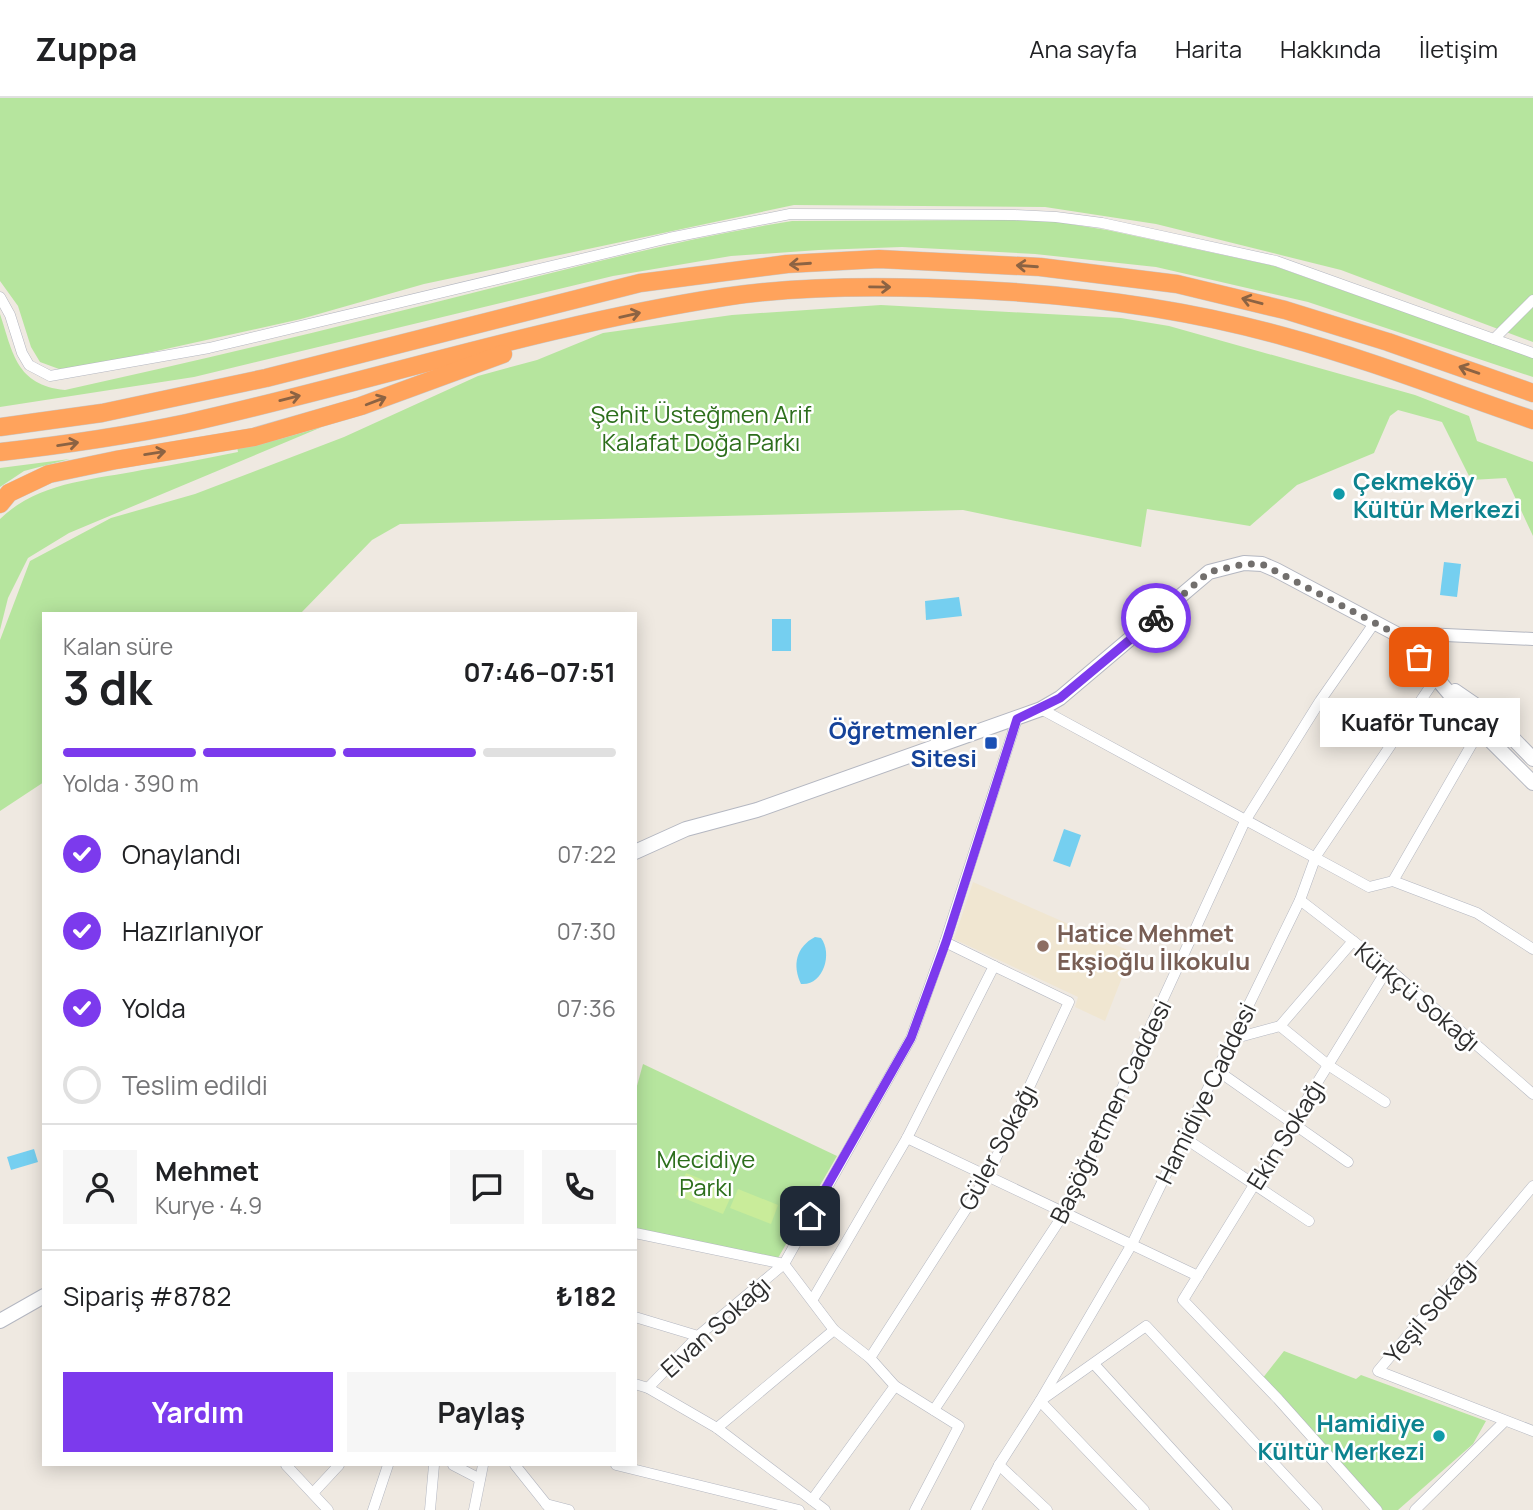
<!DOCTYPE html>
<html lang="tr">
<meta charset="utf-8">
<style>
body{margin:0;font-family:Manrope,sans-serif;background:#f6f6f6;color:#202124;height:100vh;display:flex;flex-direction:column;font-size:26px;white-space:nowrap}
*{box-sizing:border-box;margin:0}
p{font-size:23px;color:#757577}
.icon{flex:none;width:38px;height:38px;fill:none;stroke:currentColor;stroke-width:2;stroke-linecap:round;stroke-linejoin:round}
.map{position:relative;flex:1;overflow:hidden}
.panel{position:absolute;left:42px;top:514px;width:595px;height:854px;display:flex;flex-direction:column;background:#fff;border-radius:0px;box-shadow:0 4px 18px #0003}
.panel>*{flex:none}
.pin{position:absolute;display:grid;place-items:center;width:60px;height:60px;color:#fff;margin:-30px;border-radius:14px;box-shadow:0 4px 10px #0006}
.courier{position:absolute;display:grid;place-items:center;width:70px;height:70px;margin:-35px;border:5px solid #7c3aed;border-radius:50%;background:#fff;color:#222;box-shadow:0 2px 9px #0007}
.bubble{position:absolute;height:49px;border-radius:0px;background:#fff;box-shadow:0 4px 18px #0003;font-size:23px;font-weight:700;line-height:49px;text-align:center}
.overview em{font-style:normal;font-weight:700}
.overview div{display:flex;flex-direction:column-reverse}
.overview{display:flex;align-items:center;justify-content:space-between;height:119px;padding:0 21px}
h1{font-size:46px;font-weight:700;line-height:52px}
.bar{display:grid;grid-template-columns:repeat(4,1fr);gap:10px 7px;align-content:center;height:84px;padding:0 21px}
.bar i{height:9px;border-radius:5px;background:#e0e0e0}
.bar .selected{background:#7c3aed}
.bar p{grid-column:span 4}
.line{display:flex;align-items:center;gap:18px;padding:0 21px;border-top:2px solid #e0e0e0}
.line div{flex:1}
.round{display:grid;place-items:center;flex:none;width:74px;height:74px;border-radius:0px;background:#f6f6f6}
ol{padding:0 21px;list-style:none}
li{display:flex;align-items:center;gap:21px;height:77px}
li p{margin-inline-start:auto}
li .icon{padding:7px;border-radius:50%;background:#7c3aed;color:#fff;stroke-width:4}
li:last-child{color:#757577}
li i{width:38px;height:38px;border:4px solid #e0e0e0;border-radius:50%}
.cta{display:flex;gap:14px;margin-top:auto;padding:14px 21px}
.cta a{flex:1;height:80px;border-radius:0px;background:#7c3aed;color:#fff;font-size:28px;font-weight:700;line-height:80px;text-align:center}
.cta a+a{background:#f6f6f6;color:#202124}
header{display:flex;align-items:center;gap:42px;box-sizing:border-box;height:98px;padding:0 35px;background:#fff;border-bottom:2px solid #e0e0e0}
header strong{font-size:33px}
nav{display:flex;gap:38px;margin-inline-start:auto;font-size:24px}
.map>svg:first-child{display:block}
.education{fill:#f0e6d1}
.green{fill:#b6e59e}
.pitch{fill:#c9ec9a}
.water{fill:#75cff0}
.lines{fill:none;stroke-linecap:round;stroke-linejoin:round}
.minor-casing{stroke:#b4b7c1;stroke-width:11}
.tertiary-casing{stroke:#b4b7c1;stroke-width:14}
.secondary-casing{stroke:#b4b7c1;stroke-width:16}
.motorway-casing{stroke:#c9c9c9;stroke-width:19}
.minor{stroke:#fff;stroke-width:10}
.tertiary{stroke:#fff;stroke-width:12}
.secondary{stroke:#fff;stroke-width:14}
.motorway{stroke:#ffa35c;stroke-width:18}
.oneway{stroke:#8c6343}
.done{stroke:#726f6d;stroke-width:7;stroke-dasharray:0 12.6}
.route{stroke:#7c3aed;stroke-width:9}
.culture-dot{fill:#0f9aa8;stroke:#fff;stroke-width:2.5}
.transit-dot{fill:#1a4fb4;stroke:#fff;stroke-width:2.5}
.education-dot{fill:#8d6e63;stroke:#fff;stroke-width:2.5}
.labels{text-anchor:middle;dominant-baseline:central;stroke-width:5;stroke-linejoin:round;paint-order:stroke}
.park-label{font-size:24px;fill:#2c6e1b;stroke:#fff}
.culture-label{font-size:24px;font-weight:bold;fill:#0d838f;stroke:#fff;text-anchor:start}
.transit-label{font-size:24px;font-weight:bold;fill:#164399;stroke:#fff;text-anchor:end}
.education-label{font-size:24px;font-weight:bold;fill:#785e54;stroke:#fff;text-anchor:start}
.street-label{font-size:24px;fill:#2e2e2e;stroke:#fff}
</style>
<header>
<strong>Zuppa</strong>
<nav><a>Ana sayfa</a><a>Harita</a><a>Hakkında</a><a>İletişim</a></nav>
</header>
<div class="map">
<svg width="1533" height="1412" viewBox="0 0 1533 1412">
<rect width="100%" height="100%" fill="#efe9e1"/>
<path class="education" d="M 973,784 L 1132,854 L 1105,923 L 1075,909 L 1078,899 L 954,841 Z"/>
<g class="green">
<path d="M 0,0 L 1533,0 L 1533,244 L 1341,172 L 1156,126 L 1045,109 L 794,107 L 424,186 L 301,221 L 98,266 L 59,271 L 40,264 L 31,249 L 18,208 L 0,183 Z"/>
<path d="M 1003,122 L 1051,123 L 1107,132 L 1274,168 L 1533,260 L 1533,279 L 1308,204 L 1156,169 L 1035,156 L 902,149 L 819,152 L 731,158 L 613,178 L 194,279 L 0,309 L 0,216 C 13,255 16,287 65,292 C 208,261 350,226 492,190 C 591,165 691,139 792,123 Z"/>
<path d="M 881,207 L 1121,220 L 1169,228 L 1415,297 L 1469,318 L 1477,343 L 1533,364 L 1533,438 L 1506,380 L 1471,382 L 1442,324 L 1398,312 L 1390,318 L 1374,355 L 1297,387 L 1250,428 L 1147,411 L 1141,449 L 963,412 L 400,426 L 372,442 L 300,516 L 44,516 L 44,684 L 0,713 L 0,542 L 30,463 L 111,420 L 195,396 L 344,339 L 478,278 L 537,262 L 603,235 L 732,217 Z"/>
<path d="M 322,329 L 69,435 L 28,460 L 8,500 L 0,532 L 0,421 C 38,384 92,382 142,372 C 174,367 206,360 238,354 L 237,349 L 280,341 Z"/>
<path d="M 70,361 L 24,373 L 0,389 L 0,370 Z"/>
<path d="M 643,966 L 837,1058 L 778,1160 L 635,1132 L 635,995 Z"/>
<path d="M 1284,1253 L 1356,1281 L 1361,1277 L 1486,1323 L 1473,1346 L 1398,1412 L 1383,1412 L 1262,1281 Z"/>
</g>
<g class="pitch">
<path d="M 686,1075 L 733,1094 L 723,1116 L 676,1097 Z"/>
<path d="M 738,1091 L 778,1107 L 771,1126 L 730,1110 Z"/>
</g>
<g class="water">
<path d="M 1444,464 L 1461,466 L 1457,499 L 1440,497 Z"/>
<path d="M 959,499 L 962,518 L 926,522 L 925,503 Z"/>
<rect x="772" y="521" width="19" height="32"/>
<path d="M 1064,731 L 1081,737 L 1070,769 L 1053,763 Z"/>
<path d="M 815,839 L 821,840 C 833,856 823,888 801,886 C 792,867 796,849 815,839 Z"/>
<path d="M 34,1051 L 38,1064 L 11,1072 L 7,1059 Z"/>
</g>
<g class="lines">
<defs>
<g id="minor">
<path d="M 0,199 L 10,217 L 22,255 L 29,267 L 50,278 L 209,250 L 669,140 L 790,116 L 1015,117 L 1056,119 L 1102,125 L 1276,163 L 1533,255"/>
<path d="M 1494,241 L 1533,202"/>
<path d="M 1041,611 L 1369,789 L 1393,783 L 1477,815 L 1533,851"/>
<path d="M 1393,783 L 1480,632"/>
<path d="M 1300,802 L 1388,870 L 1533,996"/>
<path d="M 1280,928 L 1328,967 L 1385,1004"/>
<path d="M 1232,941 L 1280,928 L 1353,843"/>
<path d="M 1218,973 L 1348,1064"/>
<path d="M 1183,1039 L 1309,1123"/>
<path d="M 907,1040 L 1198,1178"/>
<path d="M 1533,1088 L 1378,1273 L 1533,1333"/>
<path d="M 635,1135 L 784,1166 L 834,1232 L 870,1260 L 895,1288 L 959,1328 L 915,1412"/>
<path d="M 813,1201 L 907,1040 L 994,868 L 945,844"/>
<path d="M 635,1219 L 698,1238"/>
<path d="M 870,1260 L 988,1077 L 1069,904 L 994,868"/>
<path d="M 1094,1266 L 1227,1412"/>
<path d="M 635,1286 L 648,1290 L 717,1330 L 825,1412"/>
<path d="M 648,1290 L 698,1238 L 784,1166 L 911,940 L 945,844 L 1017,621"/>
<path d="M 934,1312 L 1065,1114 L 1245,723 L 1320,603 L 1375,524"/>
<path d="M 717,1330 L 834,1232"/>
<path d="M 286,1367 L 328,1412"/>
<path d="M 453,1367 L 480,1381"/>
<path d="M 515,1367 L 551,1412"/>
<path d="M 616,1367 L 799,1412"/>
<path d="M 999,1367 L 1047,1412"/>
<path d="M 313,1395 L 339,1367"/>
<path d="M 812,1402 L 895,1288"/>
<path d="M 546,1406 L 569,1412"/>
<path d="M 373,1412 L 388,1367"/>
<path d="M 430,1412 L 434,1367"/>
<path d="M 474,1412 L 483,1367"/>
<path d="M 976,1412 L 999,1367 L 1040,1303 L 1132,1146 L 1300,802 L 1316,758 L 1436,580"/>
<path d="M 1144,1412 L 1040,1303 L 1146,1228 L 1317,1412"/>
<path d="M 1377,1412 L 1278,1301 L 1183,1202 L 1388,870"/>
<path d="M 1415,1412 L 1505,1323"/>
</g>
<path id="tertiary" d="M 1402,539 L 1424,536 L 1533,541"/>
<g id="secondary">
<path d="M 1455,593 L 1490,617 L 1533,661"/>
<path d="M 635,754 L 686,731 L 757,712 L 1041,611 L 1060,600 L 1209,474 L 1244,465 L 1262,466 L 1276,472 L 1402,539 L 1480,632 L 1533,685"/>
<path d="M 0,1223 L 44,1198"/>
</g>
<g id="motorway">
<path d="M 0,329 L 102,315 L 266,280 L 640,185 L 787,166 L 879,161 L 1040,169 L 1177,186 L 1285,212 L 1388,244 L 1533,295"/>
<path d="M 0,354 C 63,347 125,338 187,325 C 366,285 542,227 724,199 C 789,189 862,188 928,190 C 1049,193 1170,206 1286,239 C 1370,262 1451,294 1533,322"/>
<path d="M 0,406 L 9,395 L 49,376 L 116,362 L 254,339 L 361,308 L 503,256"/>
</g>
</defs>
<use href="#minor" class="minor-casing"/>
<use href="#tertiary" class="tertiary-casing"/>
<use href="#secondary" class="secondary-casing"/>
<use href="#motorway" class="motorway-casing"/>
<use href="#minor" class="minor"/>
<use href="#tertiary" class="tertiary"/>
<use href="#secondary" class="secondary"/>
<use href="#motorway" class="motorway"/>
</g>
<defs><path id="oneway-shaft" d="M-6 0H5M1.5-3L5.5 0L1.5 3" fill="none" stroke-width="1.6" stroke-linecap="round" stroke-linejoin="round" transform="scale(1.75)"/></defs>
<g class="oneway">
<use href="#oneway-shaft" transform="translate(800 166) rotate(176)"/>
<use href="#oneway-shaft" transform="translate(1027 168) rotate(-176)"/>
<use href="#oneway-shaft" transform="translate(880 189) rotate(1)"/>
<use href="#oneway-shaft" transform="translate(1252 203) rotate(-165)"/>
<use href="#oneway-shaft" transform="translate(630 217) rotate(-13)"/>
<use href="#oneway-shaft" transform="translate(1469 272) rotate(-161)"/>
<use href="#oneway-shaft" transform="translate(290 300) rotate(-14)"/>
<use href="#oneway-shaft" transform="translate(376 303) rotate(-21)"/>
<use href="#oneway-shaft" transform="translate(68 346) rotate(-9)"/>
<use href="#oneway-shaft" transform="translate(155 355) rotate(-9)"/>
</g>
<g class="lines">
<path class="done" d="M 1156,520 L 1209,474 L 1244,466 L 1262,466 L 1402,539 L 1419,559"/>
<path class="route" d="M 810,1118 L 911,940 L 946,844 L 1017,621 L 1060,600 L 1156,520"/>
</g>
<g class="culture-dot">
<circle cx="1339" cy="396" r="7"/>
<circle cx="1439" cy="1338" r="7"/>
</g>
<rect class="transit-dot" x="984" y="638" width="14" height="14" rx="3.5"/>
<circle class="education-dot" cx="1043" cy="848" r="7"/>
<g class="labels">
<g class="park-label">
<text x="701" y="315">Şehit Üsteğmen Arif<tspan x="701" dy="28">Kalafat Doğa Parkı</tspan></text>
<text x="706" y="1060">Mecidiye<tspan x="706" dy="28">Parkı</tspan></text>
</g>
<g class="culture-label">
<text x="1353" y="382">Çekmeköy<tspan x="1353" dy="28">Kültür Merkezi</tspan></text>
<text x="1425" y="1324" text-anchor="end">Hamidiye<tspan x="1425" dy="28">Kültür Merkezi</tspan></text>
</g>
<g class="transit-label">
<text x="977" y="631">Öğretmenler<tspan x="977" dy="28">Sitesi</tspan></text>
</g>
<g class="education-label">
<text x="1057" y="834">Hatice Mehmet<tspan x="1057" dy="28">Ekşioğlu İlkokulu</tspan></text>
</g>
<g class="street-label">
<text transform="translate(1418 898) rotate(40)">Kürkçü Sokağı</text>
<text transform="translate(1205 995) rotate(-64)">Hamidiye Caddesi</text>
<text transform="translate(1110 1013) rotate(-64)">Başöğretmen Caddesi</text>
<text transform="translate(1285 1036) rotate(-58)">Ekin Sokağı</text>
<text transform="translate(997 1049) rotate(-62)">Güler Sokağı</text>
<text transform="translate(1430 1212) rotate(-50)">Yeşil Sokağı</text>
<text transform="translate(715 1228) rotate(-42)">Elvan Sokağı</text>
</g>
</g>
</svg>
<div class="pin" style="left:1419px;top:559px;background:#ea580c"><svg class="icon" aria-label="bag" viewBox="0 0 24 24"><path d="M5 8h14l-1 12H6zM9 8a3 3 0 0 1 6 0"/></svg></div>
<div class="pin" style="left:810px;top:1118px;background:#1f2937"><svg class="icon" aria-label="home" viewBox="0 0 24 24"><path d="M3 11l9-7 9 7M6 9v11h12V9"/></svg></div>
<div class="courier" style="left:1156px;top:520px"><svg class="icon" aria-label="bike" viewBox="0 0 24 24"><circle cx="6" cy="16" r="4"/><circle cx="18" cy="16" r="4"/><path d="M6 16l4-8h5l3 8M10 8l3 8H6M13 5h3"/></svg></div>
<div class="bubble" style="left:1320px;top:600px;width:200px">Kuaför Tuncay</div>
<section class="panel">
<div class="overview"><div><h1>3 dk</h1><p>Kalan süre</p></div><em>07:46–07:51</em></div>
<div class="bar"><i class="selected"></i><i class="selected"></i><i class="selected"></i><i></i><p>Yolda · 390 m</p></div>
<ol>
<li><svg class="icon" aria-label="check" viewBox="0 0 24 24"><path d="M5 12l5 5 9-10"/></svg>Onaylandı<p>07:22</p></li>
<li><svg class="icon" aria-label="check" viewBox="0 0 24 24"><path d="M5 12l5 5 9-10"/></svg>Hazırlanıyor<p>07:30</p></li>
<li><svg class="icon" aria-label="check" viewBox="0 0 24 24"><path d="M5 12l5 5 9-10"/></svg>Yolda<p>07:36</p></li>
<li><i></i>Teslim edildi</li>
</ol>
<div class="line" style="height:126px"><a class="round"><svg class="icon" aria-label="person" viewBox="0 0 24 24"><circle cx="12" cy="8" r="4"/><path d="M4 21q1-7 8-7t8 7"/></svg></a><div><b>Mehmet</b><p>Kurye · 4.9</p></div><a class="round"><svg class="icon" aria-label="chat" viewBox="0 0 24 24"><path d="M4 5h16v11H9l-5 4z"/></svg></a><a class="round"><svg class="icon" aria-label="phone" viewBox="0 0 24 24"><path d="M5 4h4l2 5-3 2q2 4 5 5l2-3 5 2v4C11 20 4 13 5 4z"/></svg></a></div>
<div class="line" style="height:91px"><div>Sipariş #8782</div><b>₺182</b></div>
<div class="cta"><a>Yardım</a><a>Paylaş</a></div>
</section>
</div>
